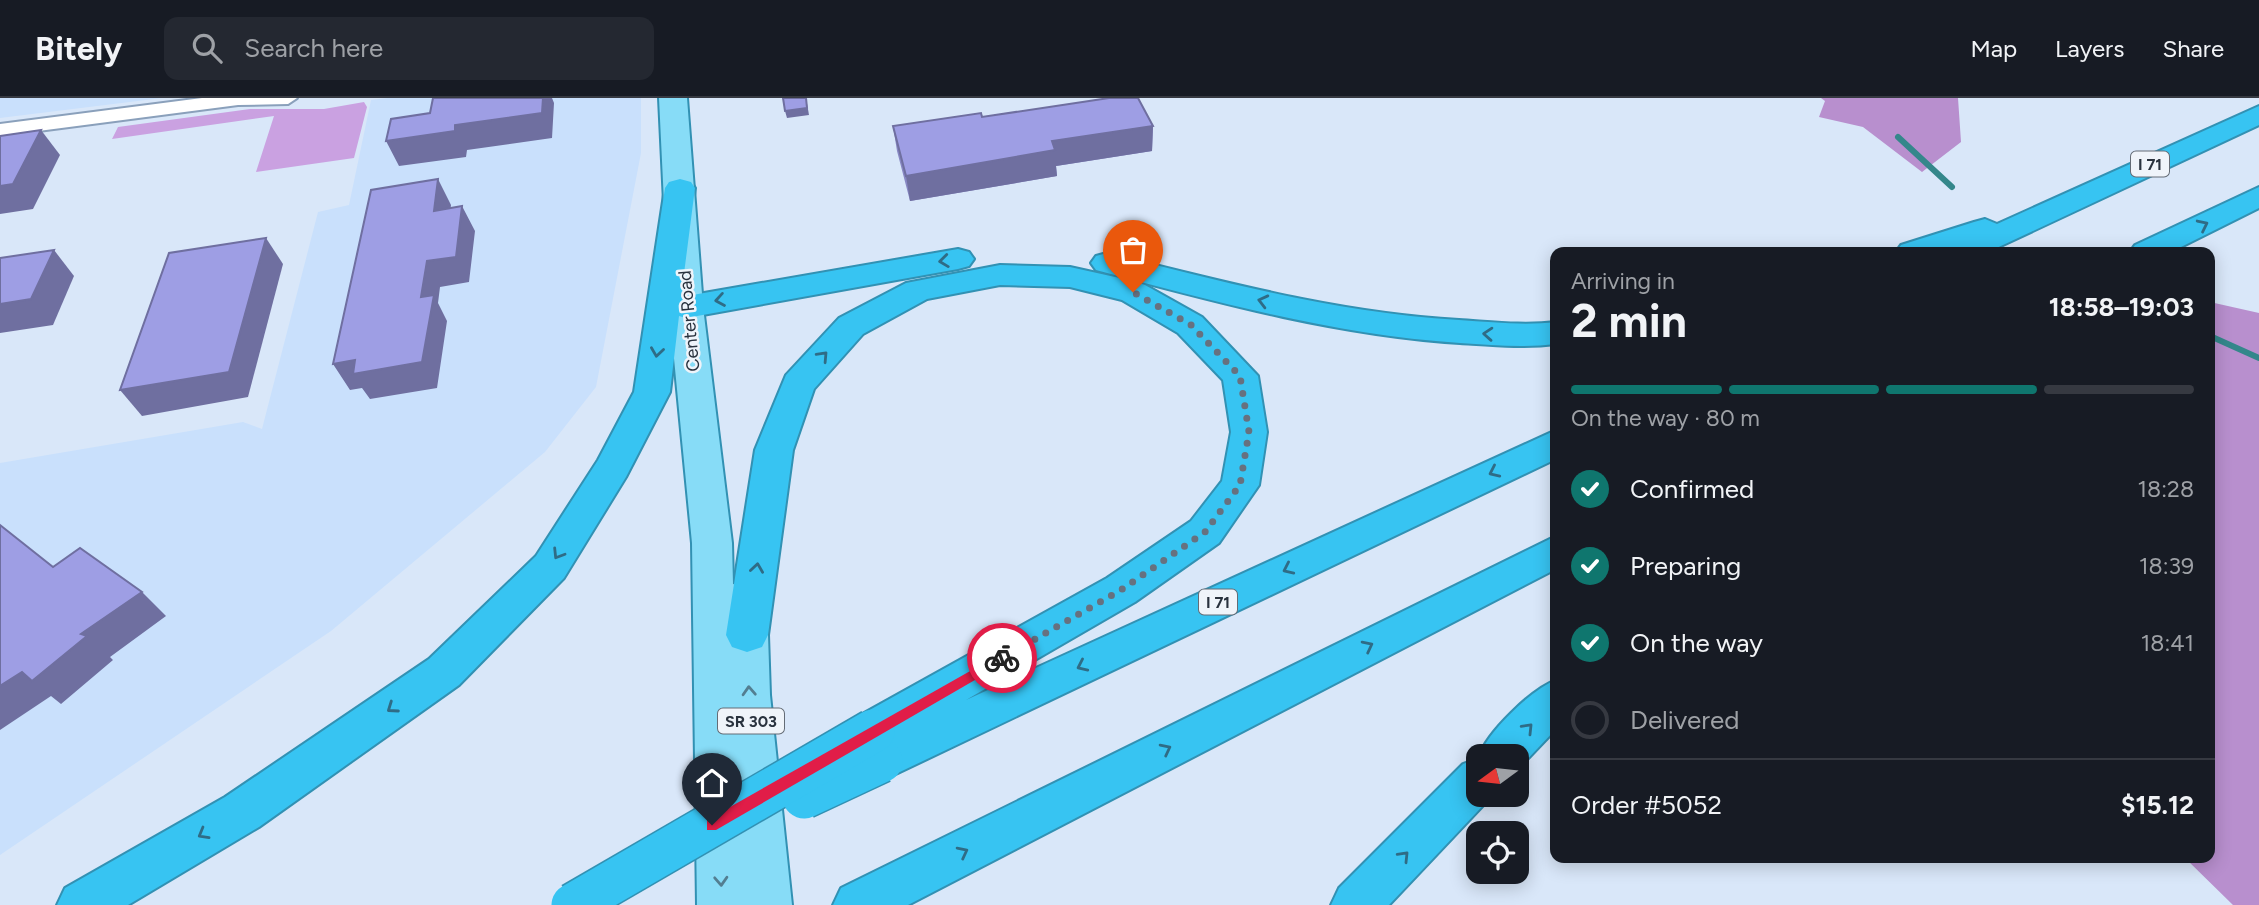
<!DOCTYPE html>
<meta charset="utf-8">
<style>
body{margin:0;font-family:Figtree,sans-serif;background:#242831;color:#f1f3f6;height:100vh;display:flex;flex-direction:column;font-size:26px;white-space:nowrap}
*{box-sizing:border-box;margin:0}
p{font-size:23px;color:#9ea1a6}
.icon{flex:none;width:38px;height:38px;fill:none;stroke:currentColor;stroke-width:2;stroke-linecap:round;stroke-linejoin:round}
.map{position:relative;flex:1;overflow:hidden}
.panel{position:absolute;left:1550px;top:149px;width:665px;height:616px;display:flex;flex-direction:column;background:#171b24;border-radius:14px;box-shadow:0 4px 18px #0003}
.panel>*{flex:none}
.needle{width:46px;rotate:255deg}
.tools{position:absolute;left:1466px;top:646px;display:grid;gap:14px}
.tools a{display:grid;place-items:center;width:63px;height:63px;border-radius:14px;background:#171b24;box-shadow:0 4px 18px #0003;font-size:35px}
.pin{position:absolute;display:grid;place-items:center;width:60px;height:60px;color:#fff;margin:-72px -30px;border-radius:50% 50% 50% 0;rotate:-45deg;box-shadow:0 0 7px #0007}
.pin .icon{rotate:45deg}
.courier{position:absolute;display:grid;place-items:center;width:70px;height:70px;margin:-35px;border:5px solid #e11d48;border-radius:50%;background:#fff;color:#222;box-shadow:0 2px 9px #0007}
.head em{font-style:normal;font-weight:700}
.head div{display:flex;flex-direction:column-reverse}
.head{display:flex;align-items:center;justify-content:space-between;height:119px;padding:0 21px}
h1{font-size:46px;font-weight:700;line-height:52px}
.bar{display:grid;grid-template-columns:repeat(4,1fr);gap:10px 7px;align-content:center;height:84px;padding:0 21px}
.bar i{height:9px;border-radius:5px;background:#363941}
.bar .active{background:#0f766e}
.bar p{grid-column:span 4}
.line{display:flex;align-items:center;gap:18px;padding:0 21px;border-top:2px solid #363941}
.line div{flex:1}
ol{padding:0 21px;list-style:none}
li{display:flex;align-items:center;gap:21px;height:77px}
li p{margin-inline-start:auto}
li .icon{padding:7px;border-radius:50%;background:#0f766e;color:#fff;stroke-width:4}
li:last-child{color:#9ea1a6}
li i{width:38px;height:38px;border:4px solid #363941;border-radius:50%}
header{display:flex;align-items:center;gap:42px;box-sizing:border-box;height:98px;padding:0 35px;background:#171b24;border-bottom:2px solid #363941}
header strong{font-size:33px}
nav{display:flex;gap:38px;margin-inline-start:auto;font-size:24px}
.search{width:490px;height:63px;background:#242831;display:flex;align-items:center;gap:18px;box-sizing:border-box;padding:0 24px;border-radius:14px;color:#9ea1a6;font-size:26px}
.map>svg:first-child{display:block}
.built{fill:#c9e0fc}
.green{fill:#caa1e1}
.forest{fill:#b88fce}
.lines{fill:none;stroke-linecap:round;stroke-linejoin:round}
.stream{stroke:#34878b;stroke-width:6}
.street-casing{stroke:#8aa0bb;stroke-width:4}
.primary-casing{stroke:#3291b3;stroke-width:4}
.highway-casing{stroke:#3291b3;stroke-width:4}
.street{fill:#fff;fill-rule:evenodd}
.primary{fill:#87dcf7;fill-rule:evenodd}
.highway{fill:#37c4f2;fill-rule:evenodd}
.highway-bridge-casing{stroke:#3291b3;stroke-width:46;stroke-linecap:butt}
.highway-bridge{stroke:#37c4f2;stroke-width:43}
.wall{fill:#8888c4}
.shaded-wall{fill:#6f6fa0}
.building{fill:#9e9ee4;stroke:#6f6fa0;stroke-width:2}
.oneway{stroke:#2f6c86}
.oneway2{stroke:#537e91}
.route{fill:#e11d48}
.done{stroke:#67717f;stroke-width:7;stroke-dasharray:0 12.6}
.labels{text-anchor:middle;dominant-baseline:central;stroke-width:5;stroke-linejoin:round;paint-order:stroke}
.shield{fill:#eff4fa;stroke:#646c76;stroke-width:2}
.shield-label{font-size:16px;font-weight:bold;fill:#29323e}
.street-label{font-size:18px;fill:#29323e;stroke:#eff4fa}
</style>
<header>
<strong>Bitely</strong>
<div class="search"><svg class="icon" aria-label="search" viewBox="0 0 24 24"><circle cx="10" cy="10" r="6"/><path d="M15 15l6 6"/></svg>Search here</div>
<nav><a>Map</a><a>Layers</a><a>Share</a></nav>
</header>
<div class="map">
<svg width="2259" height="807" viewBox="0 0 2259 807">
<rect width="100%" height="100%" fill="#d9e7f9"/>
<g class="built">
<path d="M 0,0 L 162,0 L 0,20 Z"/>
<path d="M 387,0 L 641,0 L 641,55 L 596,289 L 545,354 L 331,533 L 0,757 L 0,365 L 243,324 L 262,331 L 318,114 L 349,107 L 371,2 Z"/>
</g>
<path class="green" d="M 364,4 L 367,9 L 354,60 L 256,74 L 274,18 L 112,41 L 118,29 L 250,11 L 324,11 Z"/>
<g class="forest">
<path d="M 1821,0 L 1958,0 L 1961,44 L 1922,74 L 1863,29 L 1819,19 L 1825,3 Z"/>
<path d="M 2210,204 L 2259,215 L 2259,807 L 2233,807 L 2185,760 L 2210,760 Z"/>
</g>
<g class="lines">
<g class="stream">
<path d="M 1898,39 L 1952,89"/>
<path d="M 2210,238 L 2259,260"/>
</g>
<defs>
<path id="street" d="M 202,0 L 297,0 L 288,6 L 238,7 L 0,38 L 0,26 Z"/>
<path id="primary" d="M 659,0 L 687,0 L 703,209 L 732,445 L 733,486 L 751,490 L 768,537 L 770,597 L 792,807 L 697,807 L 692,445 L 669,209 Z"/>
<g id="highway">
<path d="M 2259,8 L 2259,27 L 1988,154 L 1896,154 L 1901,147 L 1974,124 L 1985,121 L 1997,126 Z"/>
<path d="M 680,81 L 691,84 L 695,90 L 681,199 L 958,151 L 969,154 L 974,161 L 969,168 L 958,171 L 686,220 L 679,218 L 670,294 L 626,379 L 564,480 L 459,587 L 259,729 L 128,807 L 57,807 L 65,790 L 225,699 L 429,561 L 536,458 L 598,362 L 634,294 L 665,90 L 669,84 Z"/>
<path d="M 2259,89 L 2259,110 L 2171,154 L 2130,154 L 2135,147 Z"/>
<path d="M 1107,155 C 1225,184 1337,215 1459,222 C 1492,224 1524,228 1556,224 L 1556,246 C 1524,250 1492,247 1460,245 C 1336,237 1216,204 1096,172 L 1091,165 L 1096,158 Z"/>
<path d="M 1000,167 L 1070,169 L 1133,183 L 1145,187 L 1202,219 L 1258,278 L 1267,334 L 1259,387 L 1219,445 L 1135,504 L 966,602 L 1556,332 L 1556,361 L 881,683 L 865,677 L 858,663 L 865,649 L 857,647 L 851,633 L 857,619 L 1107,480 L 1191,423 L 1222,383 L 1231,334 L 1223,282 L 1178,235 L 1122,202 L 1070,189 L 1000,187 L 927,201 L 863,236 L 814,291 L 793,352 L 768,537 L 762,549 L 747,554 L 732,549 L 726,537 L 755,352 L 786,277 L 839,220 L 906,185 Z"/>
<path d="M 1556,438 L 1556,471 L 908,807 L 833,807 L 841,790 Z"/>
<path d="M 1556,582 L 1556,631 L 1517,672 L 1517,658 L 1479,659 C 1486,635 1532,591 1556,582 Z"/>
<path d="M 1479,660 L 1479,696 L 1494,696 L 1389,807 L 1331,807 L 1339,790 L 1463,666 Z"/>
</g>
</defs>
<use href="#street" class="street-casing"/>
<use href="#primary" class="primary-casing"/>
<use href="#highway" class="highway-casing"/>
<use href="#street" class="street"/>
<use href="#primary" class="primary"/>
<use href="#highway" class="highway"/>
<defs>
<g id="highway-bridge">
<path d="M 804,699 L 881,663"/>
<path d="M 573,807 L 873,633"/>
</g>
</defs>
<use href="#highway-bridge" class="highway-bridge-casing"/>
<use href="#highway-bridge" class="highway-bridge"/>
</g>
<path class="wall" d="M 982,19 L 1153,28 L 1152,53 L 1056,68 L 1057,78 L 910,103 L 897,53 L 893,28 Z"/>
<g class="shaded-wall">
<path d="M 543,0 L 552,0 L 554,5 L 552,40 L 467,52 L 466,59 L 399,68 L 386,43 L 455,27 Z"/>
<path d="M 806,0 L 809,17 L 787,20 L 785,13 Z"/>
<path d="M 1153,28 L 1152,53 L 1056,68 L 1057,78 L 910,103 L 906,78 L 1052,43 Z"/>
<path d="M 41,32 L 60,57 L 33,111 L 0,116 L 0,88 Z"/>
<path d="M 438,81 L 451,107 L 447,139 L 434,113 Z"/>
<path d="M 462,108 L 475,133 L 469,184 L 440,189 L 438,205 L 447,223 L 437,290 L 370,301 L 362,290 L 350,292 L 333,266 L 421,199 L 427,163 Z"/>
<path d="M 266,140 L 283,166 L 248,299 L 142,318 L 120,292 Z"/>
<path d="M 54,152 L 74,178 L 53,227 L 0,235 L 0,206 Z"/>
<path d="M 142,494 L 166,518 L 110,559 L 113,562 L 61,606 L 51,598 L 0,632 L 0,588 L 81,536 Z"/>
</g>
<g class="building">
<path d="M 433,0 L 543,0 L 542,15 L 455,27 L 455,33 L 386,43 L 391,21 L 430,15 Z"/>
<path d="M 783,0 L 806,0 L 807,10 L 785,13 Z"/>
<path d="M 1109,0 L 1138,0 L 1153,28 L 1052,43 L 1055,52 L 906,78 L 893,28 L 981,15 L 982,19 Z"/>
<path d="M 41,32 L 13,86 L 0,88 L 0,38 Z"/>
<path d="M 438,81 L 434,113 L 462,108 L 456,159 L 427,163 L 421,199 L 434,197 L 422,264 L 353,276 L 355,262 L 333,266 L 371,92 Z"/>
<path d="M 266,140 L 229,274 L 120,292 L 169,155 Z"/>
<path d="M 54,152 L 31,201 L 0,206 L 0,160 Z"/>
<path d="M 0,427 L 53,469 L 80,450 L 142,494 L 81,536 L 87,538 L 32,583 L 22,574 L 0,588 Z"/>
</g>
<defs><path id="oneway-chevron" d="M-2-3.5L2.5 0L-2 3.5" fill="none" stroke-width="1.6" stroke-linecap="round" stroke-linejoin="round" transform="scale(1.75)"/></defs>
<g class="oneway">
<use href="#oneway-chevron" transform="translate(2203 127) rotate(-26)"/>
<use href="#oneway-chevron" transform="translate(944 163) rotate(173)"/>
<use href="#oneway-chevron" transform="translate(720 202) rotate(170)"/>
<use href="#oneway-chevron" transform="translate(1263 203) rotate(-166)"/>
<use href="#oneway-chevron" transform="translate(1488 236) rotate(-176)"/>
<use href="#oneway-chevron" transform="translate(657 254) rotate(98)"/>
<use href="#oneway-chevron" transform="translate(823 258) rotate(-47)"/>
<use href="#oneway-chevron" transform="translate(1494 374) rotate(155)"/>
<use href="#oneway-chevron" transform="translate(558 456) rotate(122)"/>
<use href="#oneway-chevron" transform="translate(757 470) rotate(-82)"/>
<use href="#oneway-chevron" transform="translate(1288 471) rotate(155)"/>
<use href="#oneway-chevron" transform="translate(1368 548) rotate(-27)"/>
<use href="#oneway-chevron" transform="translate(1082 568) rotate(155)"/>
<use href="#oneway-chevron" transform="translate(392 610) rotate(145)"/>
<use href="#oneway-chevron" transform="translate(1528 630) rotate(-46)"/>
<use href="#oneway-chevron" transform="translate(1166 651) rotate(-27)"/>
<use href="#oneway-chevron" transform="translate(203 736) rotate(150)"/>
<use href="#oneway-chevron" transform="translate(963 754) rotate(-27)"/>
<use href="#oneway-chevron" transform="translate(1404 758) rotate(-46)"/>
</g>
<g class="oneway2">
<use href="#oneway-chevron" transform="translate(749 593) rotate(-93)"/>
<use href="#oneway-chevron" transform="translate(721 783) rotate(87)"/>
</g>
<path class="route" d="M 1002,555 L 1008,560 L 1006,564 L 716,732 L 707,732 L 707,722 Z"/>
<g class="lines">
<path class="done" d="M 1002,560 L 1121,492 L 1205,434 L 1240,387 L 1249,334 L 1240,278 L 1191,227 L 1133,194"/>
</g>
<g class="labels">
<g class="shield">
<rect x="2131" y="53.5" width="38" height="25" rx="5"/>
<rect x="1199" y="491.5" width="38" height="25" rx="5"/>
<rect x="718" y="610.5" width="66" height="25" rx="5"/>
</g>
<g class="shield-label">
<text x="2150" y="66">I 71</text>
<text x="1218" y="504">I 71</text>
<text x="751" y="623">SR 303</text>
</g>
<g class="street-label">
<text transform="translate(689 223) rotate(-95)">Center Road</text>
</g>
</g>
</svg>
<div class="tools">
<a><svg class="needle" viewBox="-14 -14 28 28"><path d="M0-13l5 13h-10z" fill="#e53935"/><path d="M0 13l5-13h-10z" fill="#9ea1a6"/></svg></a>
<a><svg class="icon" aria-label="locate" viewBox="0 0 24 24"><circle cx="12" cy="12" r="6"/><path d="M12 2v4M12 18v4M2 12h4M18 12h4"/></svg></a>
</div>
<div class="pin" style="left:1133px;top:194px;background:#ea580c"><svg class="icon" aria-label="bag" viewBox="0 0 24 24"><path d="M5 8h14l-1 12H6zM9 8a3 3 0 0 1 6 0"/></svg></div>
<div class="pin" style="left:712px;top:727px;background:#1f2937"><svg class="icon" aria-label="home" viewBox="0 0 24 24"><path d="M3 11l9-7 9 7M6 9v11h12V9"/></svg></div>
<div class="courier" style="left:1002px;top:560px"><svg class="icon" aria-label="bike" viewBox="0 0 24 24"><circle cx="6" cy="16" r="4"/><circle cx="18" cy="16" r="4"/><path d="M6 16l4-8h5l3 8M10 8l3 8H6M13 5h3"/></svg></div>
<section class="panel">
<div class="head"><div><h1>2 min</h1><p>Arriving in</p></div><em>18:58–19:03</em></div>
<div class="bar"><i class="active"></i><i class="active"></i><i class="active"></i><i></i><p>On the way · 80 m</p></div>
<ol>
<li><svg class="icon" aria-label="check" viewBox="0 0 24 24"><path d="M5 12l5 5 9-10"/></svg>Confirmed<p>18:28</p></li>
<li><svg class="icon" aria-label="check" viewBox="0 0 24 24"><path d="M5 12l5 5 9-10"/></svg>Preparing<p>18:39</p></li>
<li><svg class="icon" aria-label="check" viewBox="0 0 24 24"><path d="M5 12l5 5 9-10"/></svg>On the way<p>18:41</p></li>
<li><i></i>Delivered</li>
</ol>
<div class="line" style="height:91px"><div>Order #5052</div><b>$15.12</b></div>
</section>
</div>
